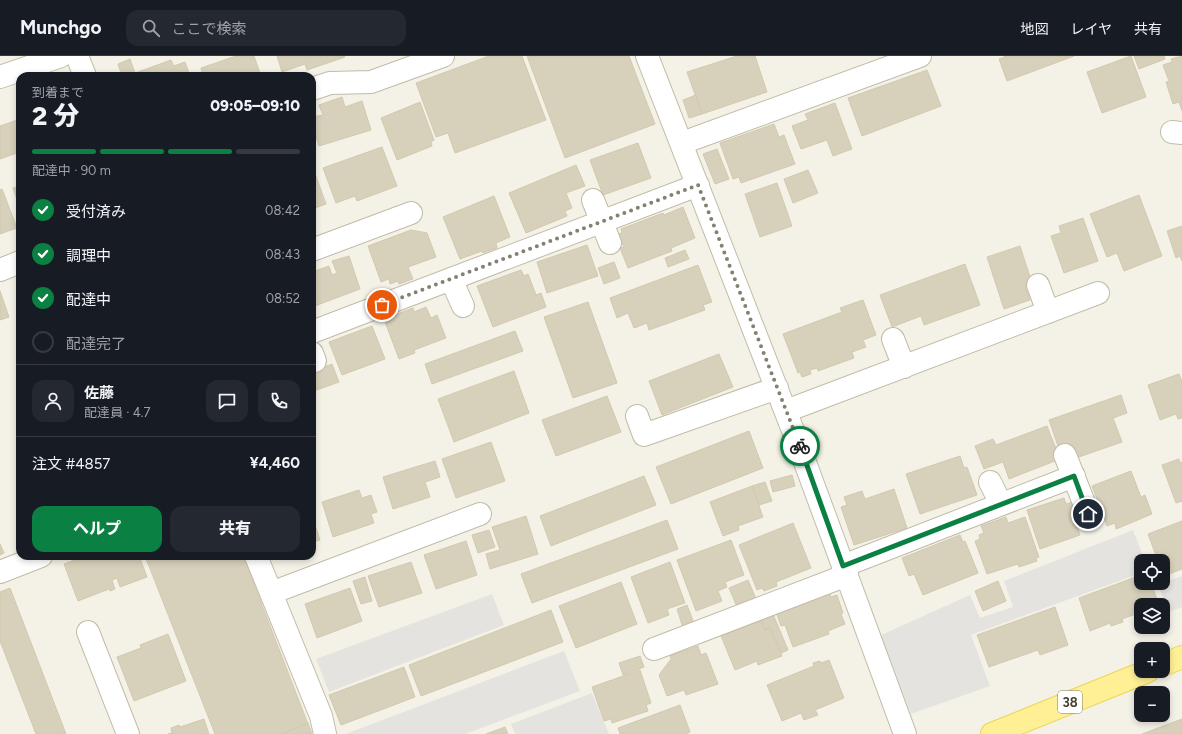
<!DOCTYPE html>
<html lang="ja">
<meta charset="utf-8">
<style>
body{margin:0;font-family:Figtree,"Noto Sans JP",sans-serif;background:#242831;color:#f1f3f6;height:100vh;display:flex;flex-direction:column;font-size:15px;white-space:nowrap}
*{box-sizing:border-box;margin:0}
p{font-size:13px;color:#9ea1a6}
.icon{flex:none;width:22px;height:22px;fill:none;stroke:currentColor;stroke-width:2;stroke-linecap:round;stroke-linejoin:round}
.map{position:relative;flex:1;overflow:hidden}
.side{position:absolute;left:16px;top:16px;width:300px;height:488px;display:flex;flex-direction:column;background:#171b24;border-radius:12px;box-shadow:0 2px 6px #0003}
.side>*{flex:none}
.fabs{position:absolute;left:1134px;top:498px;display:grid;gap:8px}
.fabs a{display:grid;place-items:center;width:36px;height:36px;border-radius:8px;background:#171b24;box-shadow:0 2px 6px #0003;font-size:20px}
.pin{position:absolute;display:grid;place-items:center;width:34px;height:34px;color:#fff;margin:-17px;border:2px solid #fff;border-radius:50%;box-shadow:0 1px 4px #0007}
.courier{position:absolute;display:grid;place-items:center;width:40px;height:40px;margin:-20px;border:3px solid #0b8043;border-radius:50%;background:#fff;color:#222;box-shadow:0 1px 5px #0007}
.headline em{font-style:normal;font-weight:800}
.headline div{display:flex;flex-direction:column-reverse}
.headline{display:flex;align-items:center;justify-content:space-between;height:68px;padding:0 16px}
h1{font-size:26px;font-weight:800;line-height:30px}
.bar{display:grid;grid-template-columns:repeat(4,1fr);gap:6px 4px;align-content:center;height:48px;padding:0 16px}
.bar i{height:5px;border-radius:3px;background:#363941}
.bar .selected{background:#0b8043}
.bar p{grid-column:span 4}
.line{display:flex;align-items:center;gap:10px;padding:0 16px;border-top:1px solid #363941}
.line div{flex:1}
.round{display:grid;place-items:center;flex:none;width:42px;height:42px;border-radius:12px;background:#242831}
ol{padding:0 16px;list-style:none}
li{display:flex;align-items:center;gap:12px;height:44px}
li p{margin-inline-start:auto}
li .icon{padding:4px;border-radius:50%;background:#0b8043;color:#fff;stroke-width:4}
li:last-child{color:#9ea1a6}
li i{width:22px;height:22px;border:2px solid #363941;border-radius:50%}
.action{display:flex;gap:8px;margin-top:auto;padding:8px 16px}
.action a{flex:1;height:46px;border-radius:12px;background:#0b8043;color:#fff;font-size:16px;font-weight:800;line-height:46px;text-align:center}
.action a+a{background:#242831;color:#f1f3f6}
header{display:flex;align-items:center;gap:24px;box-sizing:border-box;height:56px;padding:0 20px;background:#171b24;border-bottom:1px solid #363941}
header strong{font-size:19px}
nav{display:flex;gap:22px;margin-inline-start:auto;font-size:14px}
.search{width:280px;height:36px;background:#242831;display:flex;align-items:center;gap:10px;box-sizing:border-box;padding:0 14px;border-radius:12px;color:#9ea1a6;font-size:15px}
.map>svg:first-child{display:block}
.parking{fill:#e5e3df}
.building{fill:#d7d0bb;stroke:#d2c9ae}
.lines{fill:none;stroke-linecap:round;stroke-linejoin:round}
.street-casing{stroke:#c1bca8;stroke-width:24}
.primary-casing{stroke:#ecd55d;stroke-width:24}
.street{stroke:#fff;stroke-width:22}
.primary{stroke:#fff095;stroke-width:22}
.done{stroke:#848073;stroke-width:4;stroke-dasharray:0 7.2}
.route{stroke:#0b8043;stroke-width:5}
.labels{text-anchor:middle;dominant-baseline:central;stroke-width:3;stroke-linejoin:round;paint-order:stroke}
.shield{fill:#fff;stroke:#7f7b72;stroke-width:1}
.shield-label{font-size:13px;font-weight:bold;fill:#484335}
</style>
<header>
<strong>Munchgo</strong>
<div class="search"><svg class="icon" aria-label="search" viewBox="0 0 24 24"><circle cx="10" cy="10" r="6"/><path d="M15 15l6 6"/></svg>ここで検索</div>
<nav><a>地図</a><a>レイヤ</a><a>共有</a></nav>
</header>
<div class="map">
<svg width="1182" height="678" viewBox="0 0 1182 678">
<rect width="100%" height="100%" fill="#f4f2e7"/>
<g class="parking">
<path d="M 1133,474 L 1145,505 L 1141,505 L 1141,517 L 971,579 L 990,630 L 911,658 L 881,579 L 970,539 L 980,562 L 1013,551 L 1004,525 Z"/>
<path d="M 1182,520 L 1182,551 L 1169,556 L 1158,529 Z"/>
<path d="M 492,538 L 504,569 L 329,636 L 316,603 Z"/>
<path d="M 564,595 L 580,635 L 465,678 L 346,678 Z"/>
<path d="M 592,637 L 609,678 L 515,678 L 511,668 Z"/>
</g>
<g class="building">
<path d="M 236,0 L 254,0 L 261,20 L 203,20 L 201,12 Z"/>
<path d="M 277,0 L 344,0 L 345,1 L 307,14 L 305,8 L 282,16 Z"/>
<path d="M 489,0 L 522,0 L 546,64 L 455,97 L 448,77 L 436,81 L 416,27 Z"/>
<path d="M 527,0 L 629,0 L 655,68 L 565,102 Z"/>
<path d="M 737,0 L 755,0 L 767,36 L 702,58 L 687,16 Z"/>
<path d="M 1004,0 L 1074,0 L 1007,25 L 999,3 L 1005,1 Z"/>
<path d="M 1131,0 L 1146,41 L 1102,57 L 1087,16 Z"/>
<path d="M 1134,0 L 1164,0 L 1165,3 L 1139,13 Z"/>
<path d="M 1182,0 L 1182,55 L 1179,46 L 1173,48 L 1166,26 L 1169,25 L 1163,9 L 1172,6 L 1171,3 Z"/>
<path d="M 130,3 L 135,17 L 171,4 L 174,10 L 185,6 L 190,20 L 122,20 L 118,8 Z"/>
<path d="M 927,14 L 941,50 L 862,80 L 848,42 Z"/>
<path d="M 696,39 L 702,58 L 689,62 L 683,44 Z"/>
<path d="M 342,41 L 345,51 L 362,45 L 371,74 L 319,90 L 312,68 L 312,61 L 323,59 L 319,49 Z"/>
<path d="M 420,46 L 434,84 L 431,86 L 432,90 L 397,104 L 381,62 Z"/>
<path d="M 835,47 L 852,93 L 833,100 L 827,84 L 801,93 L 792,70 L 808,64 L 805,58 Z"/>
<path d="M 20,63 L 20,96 L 0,103 L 0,70 Z"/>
<path d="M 774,68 L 779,81 L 784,79 L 795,108 L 741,127 L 739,121 L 733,123 L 720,87 Z"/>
<path d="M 638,87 L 651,122 L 603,139 L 590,104 Z"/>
<path d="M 382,91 L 397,130 L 357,145 L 355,140 L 336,147 L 323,112 Z"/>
<path d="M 717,93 L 729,123 L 715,128 L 703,98 Z"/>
<path d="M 576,109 L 585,130 L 566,137 L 572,152 L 565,155 L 567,160 L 526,177 L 509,137 Z"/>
<path d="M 808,114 L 818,137 L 793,147 L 784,123 Z"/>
<path d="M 312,115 L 314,115 L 326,148 L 312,153 Z"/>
<path d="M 777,127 L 792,170 L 760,181 L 745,138 Z"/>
<path d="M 20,130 L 20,152 L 13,132 Z"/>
<path d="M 2,133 L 17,172 L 0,178 L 0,134 Z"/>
<path d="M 1139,139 L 1162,200 L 1124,215 L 1117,197 L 1107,201 L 1090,158 Z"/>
<path d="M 494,140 L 510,181 L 496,187 L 497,192 L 483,197 L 482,195 L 460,203 L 443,161 Z"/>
<path d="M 683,151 L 695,182 L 671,192 L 672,195 L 628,212 L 620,192 L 624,191 L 618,178 L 622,177 L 621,173 L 663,157 L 664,159 Z"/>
<path d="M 1083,162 L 1098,205 L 1064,217 L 1051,180 L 1061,177 L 1059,170 Z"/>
<path d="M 1182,170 L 1182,205 L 1180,200 L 1176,202 L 1167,175 Z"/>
<path d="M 411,174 L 427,177 L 436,201 L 408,211 L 413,223 L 399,228 L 398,225 L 390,228 L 389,223 L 381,226 L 368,190 Z"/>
<path d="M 587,189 L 598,220 L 547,237 L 537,206 Z"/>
<path d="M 1020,190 L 1032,227 L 1025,230 L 1030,244 L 1004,253 L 987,201 Z"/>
<path d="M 685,194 L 689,203 L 668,211 L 665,202 Z"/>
<path d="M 349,200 L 360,233 L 312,251 L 312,216 L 329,210 L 332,219 L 337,217 L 332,205 Z"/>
<path d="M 614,206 L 620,222 L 604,228 L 598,212 Z"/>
<path d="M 965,208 L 980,249 L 924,269 L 921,260 L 892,271 L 880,239 Z"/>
<path d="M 698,209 L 712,246 L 703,249 L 705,254 L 649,274 L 647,267 L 634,272 L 628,257 L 617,262 L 610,242 Z"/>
<path d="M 521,214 L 524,220 L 528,218 L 536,239 L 541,237 L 546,251 L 493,271 L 477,230 Z"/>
<path d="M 0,235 L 9,261 L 0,264 Z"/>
<path d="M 863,244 L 876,279 L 863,284 L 866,291 L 852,296 L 854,302 L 818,315 L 817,312 L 810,314 L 811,318 L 802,321 L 800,316 L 798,317 L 783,278 L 842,256 L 840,252 Z"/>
<path d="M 588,246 L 617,327 L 573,342 L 544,261 Z"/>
<path d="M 426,251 L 431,262 L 437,259 L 446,282 L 414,294 L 415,297 L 399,303 L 384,263 L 413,252 L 414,256 Z"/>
<path d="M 372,270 L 385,303 L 342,319 L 329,286 Z"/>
<path d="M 515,275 L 523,295 L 432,328 L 425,308 Z"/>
<path d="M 719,298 L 733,331 L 662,359 L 649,325 Z"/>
<path d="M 332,308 L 339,326 L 314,335 L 312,330 L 312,316 Z"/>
<path d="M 514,315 L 529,357 L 454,386 L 438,343 Z"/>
<path d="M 1179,318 L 1182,326 L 1182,362 L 1178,363 L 1176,358 L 1160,364 L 1148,329 Z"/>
<path d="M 1121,339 L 1127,357 L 1113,362 L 1122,386 L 1076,402 L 1060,396 L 1049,364 Z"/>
<path d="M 607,340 L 621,376 L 556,400 L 542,364 Z"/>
<path d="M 1047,370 L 1060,403 L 1009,423 L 1003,406 L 984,413 L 975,390 L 993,383 L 996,389 Z"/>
<path d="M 749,375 L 763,412 L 671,448 L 656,411 Z"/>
<path d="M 491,386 L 505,425 L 456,442 L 442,403 Z"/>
<path d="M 960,400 L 964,412 L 967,411 L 977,439 L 920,458 L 906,418 Z"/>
<path d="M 1179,403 L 1180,407 L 1182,406 L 1182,445 L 1176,447 L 1162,409 Z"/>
<path d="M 435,405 L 440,421 L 425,426 L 430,441 L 393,453 L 383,421 Z"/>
<path d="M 1131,415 L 1141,441 L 1145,439 L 1152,458 L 1116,473 L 1115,467 L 1107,470 L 1092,430 Z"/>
<path d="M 792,419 L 795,430 L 773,436 L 770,425 Z"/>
<path d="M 644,420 L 656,449 L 551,490 L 540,460 Z"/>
<path d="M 765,426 L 772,445 L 759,449 L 752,430 Z"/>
<path d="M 752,430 L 763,461 L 738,470 L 739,474 L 723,480 L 710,446 Z"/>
<path d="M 894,433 L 907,472 L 854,489 L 841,451 L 847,449 L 844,441 L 862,435 L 865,443 Z"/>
<path d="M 359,434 L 362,442 L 371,439 L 377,456 L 371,458 L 374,467 L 333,481 L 322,446 Z"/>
<path d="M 1064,442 L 1066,448 L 1075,445 L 1080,461 L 1074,462 L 1080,479 L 1040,493 L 1027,454 Z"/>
<path d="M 312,460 L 320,484 L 312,486 Z"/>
<path d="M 526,460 L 538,498 L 490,513 L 486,498 L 500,494 L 492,471 Z"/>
<path d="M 1006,461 L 1008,467 L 1025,461 L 1039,501 L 1036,502 L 1037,505 L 1019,511 L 1018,508 L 987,518 L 975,485 L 980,483 L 979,479 L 984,477 L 981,470 Z"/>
<path d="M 667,464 L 678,493 L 532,547 L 521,518 Z"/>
<path d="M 1182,465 L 1182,513 L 1164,520 L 1163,505 L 1158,505 L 1148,478 Z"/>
<path d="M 793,467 L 811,512 L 776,526 L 777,530 L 764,535 L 762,532 L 757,534 L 739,489 Z"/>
<path d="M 489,474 L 495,491 L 478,497 L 472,479 Z"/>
<path d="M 960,479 L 963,486 L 965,485 L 978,517 L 923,539 L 914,518 L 909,520 L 902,502 Z"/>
<path d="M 731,484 L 744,519 L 725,526 L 727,531 L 718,535 L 722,545 L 696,555 L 677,504 Z"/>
<path d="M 466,485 L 477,519 L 436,533 L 424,499 Z"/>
<path d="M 0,488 L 4,497 L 0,499 Z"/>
<path d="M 86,500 L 139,500 L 147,521 L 120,531 L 117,522 L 112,524 L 115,533 L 110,535 L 109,533 L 78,545 L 64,508 Z"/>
<path d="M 145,500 L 243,500 L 308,668 L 281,678 L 215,678 Z"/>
<path d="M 411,506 L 422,537 L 379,551 L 368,520 Z"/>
<path d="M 670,506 L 685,547 L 667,553 L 669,559 L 648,567 L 631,521 Z"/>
<path d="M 1141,519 L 1141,527 L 1151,527 L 1159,549 L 1141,549 L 1141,556 L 1122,563 L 1123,566 L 1111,570 L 1110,567 L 1090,575 L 1079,542 Z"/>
<path d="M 365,521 L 372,545 L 361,548 L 353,525 Z"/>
<path d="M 748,524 L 757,545 L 738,553 L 729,532 Z"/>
<path d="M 998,525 L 1006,545 L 983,555 L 975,535 Z"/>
<path d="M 621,526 L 637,568 L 576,592 L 559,550 Z"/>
<path d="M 10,532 L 66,678 L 36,678 L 0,585 L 0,536 Z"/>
<path d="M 350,532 L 362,565 L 317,582 L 305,548 Z"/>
<path d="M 829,537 L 831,541 L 837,539 L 843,557 L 841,558 L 845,568 L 828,575 L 829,578 L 793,591 L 785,569 L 781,570 L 776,556 Z"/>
<path d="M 687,549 L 695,570 L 684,575 L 677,553 Z"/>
<path d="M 1055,551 L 1068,589 L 1040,599 L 1038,594 L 989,611 L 977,579 Z"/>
<path d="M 551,554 L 563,586 L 421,640 L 409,609 Z"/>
<path d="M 773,558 L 788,594 L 781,597 L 770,572 L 765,574 L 760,563 Z"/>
<path d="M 760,563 L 765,574 L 770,572 L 782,600 L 758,609 L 757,605 L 735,614 L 721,580 Z"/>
<path d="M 168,578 L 186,625 L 134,645 L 117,601 L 141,592 L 140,589 Z"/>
<path d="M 698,590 L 701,599 L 706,597 L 718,628 L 686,639 L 684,634 L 667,640 L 659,619 L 671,603 L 670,600 Z"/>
<path d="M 640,600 L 644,611 L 623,619 L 619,607 Z"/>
<path d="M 829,604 L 844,642 L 815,654 L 818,659 L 804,664 L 801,657 L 782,665 L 767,629 L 814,610 L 813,607 L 820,605 L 821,607 Z"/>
<path d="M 404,611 L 415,641 L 341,669 L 329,639 Z"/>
<path d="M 640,614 L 651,647 L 646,649 L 648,655 L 612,667 L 611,663 L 604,665 L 592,631 Z"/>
<path d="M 680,649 L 690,676 L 685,678 L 620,678 L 618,672 Z"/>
<path d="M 204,663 L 209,678 L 168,678 L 172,677 L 171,672 L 179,669 L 180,671 Z"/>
<path d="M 1182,663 L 1182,678 L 1142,678 Z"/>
<path d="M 308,667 L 312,678 L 281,678 Z"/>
<path d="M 505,671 L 508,678 L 486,678 Z"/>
</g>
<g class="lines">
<defs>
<g id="street">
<path d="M 77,0 L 85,20"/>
<path d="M 647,0 L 799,390 L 905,678"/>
<path d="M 0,21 L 61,0"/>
<path d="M 312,33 L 330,27 L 371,26 L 443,0"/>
<path d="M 1172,76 L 1182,77"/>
<path d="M 682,87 L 920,0"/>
<path d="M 593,144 L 610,187"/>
<path d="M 312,194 L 411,157"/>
<path d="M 0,214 L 20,206"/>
<path d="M 451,223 L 463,250"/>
<path d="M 1038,229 L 1048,256"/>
<path d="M 312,276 L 698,129"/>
<path d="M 893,283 L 904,311"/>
<path d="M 312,297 L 315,305"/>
<path d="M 786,355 L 1098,237"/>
<path d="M 637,360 L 644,379 L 777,332"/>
<path d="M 1065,399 L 1088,457"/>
<path d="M 990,426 L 1001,448"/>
<path d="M 256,500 L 321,660 L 325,678"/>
<path d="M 843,510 L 1074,420"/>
<path d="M 0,516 L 41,500"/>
<path d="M 271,537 L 480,458"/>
<path d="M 88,576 L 128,678"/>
<path d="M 654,593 L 847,519"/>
</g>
<g id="primary">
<path d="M 1163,609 L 1182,601"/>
<path d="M 992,678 L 1148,615"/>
</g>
</defs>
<use href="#street" class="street-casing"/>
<use href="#primary" class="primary-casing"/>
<use href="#street" class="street"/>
<use href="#primary" class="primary"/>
</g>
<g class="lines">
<path class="done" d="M 382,249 L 698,129 L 800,390"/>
<path class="route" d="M 800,390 L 843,510 L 1074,420 L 1088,458"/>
</g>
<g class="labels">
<rect class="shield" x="1058" y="635" width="24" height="22" rx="3"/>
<g class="shield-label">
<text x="1070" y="646">38</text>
</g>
</g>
</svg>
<div class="fabs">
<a><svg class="icon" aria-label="locate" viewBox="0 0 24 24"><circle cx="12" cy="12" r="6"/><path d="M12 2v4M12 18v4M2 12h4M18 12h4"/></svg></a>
<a><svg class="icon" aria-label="layers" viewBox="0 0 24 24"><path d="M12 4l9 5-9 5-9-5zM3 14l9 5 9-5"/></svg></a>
<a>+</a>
<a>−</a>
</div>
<div class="pin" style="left:382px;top:249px;background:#ea580c"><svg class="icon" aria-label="bag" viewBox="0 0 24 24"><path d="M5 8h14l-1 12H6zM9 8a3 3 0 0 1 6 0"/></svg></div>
<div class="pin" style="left:1088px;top:458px;background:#1f2937"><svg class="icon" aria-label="home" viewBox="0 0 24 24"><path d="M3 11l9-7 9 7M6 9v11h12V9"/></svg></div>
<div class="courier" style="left:800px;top:390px"><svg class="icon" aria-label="bike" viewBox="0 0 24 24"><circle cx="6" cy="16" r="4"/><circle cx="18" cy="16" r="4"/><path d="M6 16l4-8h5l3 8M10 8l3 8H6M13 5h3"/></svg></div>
<section class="side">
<div class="headline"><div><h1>2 分</h1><p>到着まで</p></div><em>09:05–09:10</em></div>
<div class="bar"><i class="selected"></i><i class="selected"></i><i class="selected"></i><i></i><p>配達中 · 90 m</p></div>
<ol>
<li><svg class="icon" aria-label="check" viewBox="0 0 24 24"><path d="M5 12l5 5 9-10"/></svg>受付済み<p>08:42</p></li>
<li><svg class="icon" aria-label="check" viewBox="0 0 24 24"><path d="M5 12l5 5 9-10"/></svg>調理中<p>08:43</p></li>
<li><svg class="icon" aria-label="check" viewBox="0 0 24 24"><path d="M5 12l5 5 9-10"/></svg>配達中<p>08:52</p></li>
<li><i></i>配達完了</li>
</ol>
<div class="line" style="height:72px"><a class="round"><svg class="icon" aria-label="person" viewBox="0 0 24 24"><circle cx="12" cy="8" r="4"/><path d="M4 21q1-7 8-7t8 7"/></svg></a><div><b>佐藤</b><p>配達員 · 4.7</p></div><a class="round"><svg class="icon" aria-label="chat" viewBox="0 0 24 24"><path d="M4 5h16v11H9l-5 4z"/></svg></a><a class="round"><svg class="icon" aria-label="phone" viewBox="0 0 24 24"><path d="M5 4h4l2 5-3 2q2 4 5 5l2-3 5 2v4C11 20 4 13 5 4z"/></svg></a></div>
<div class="line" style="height:52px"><div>注文 #4857</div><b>¥4,460</b></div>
<div class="action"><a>ヘルプ</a><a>共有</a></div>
</section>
</div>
